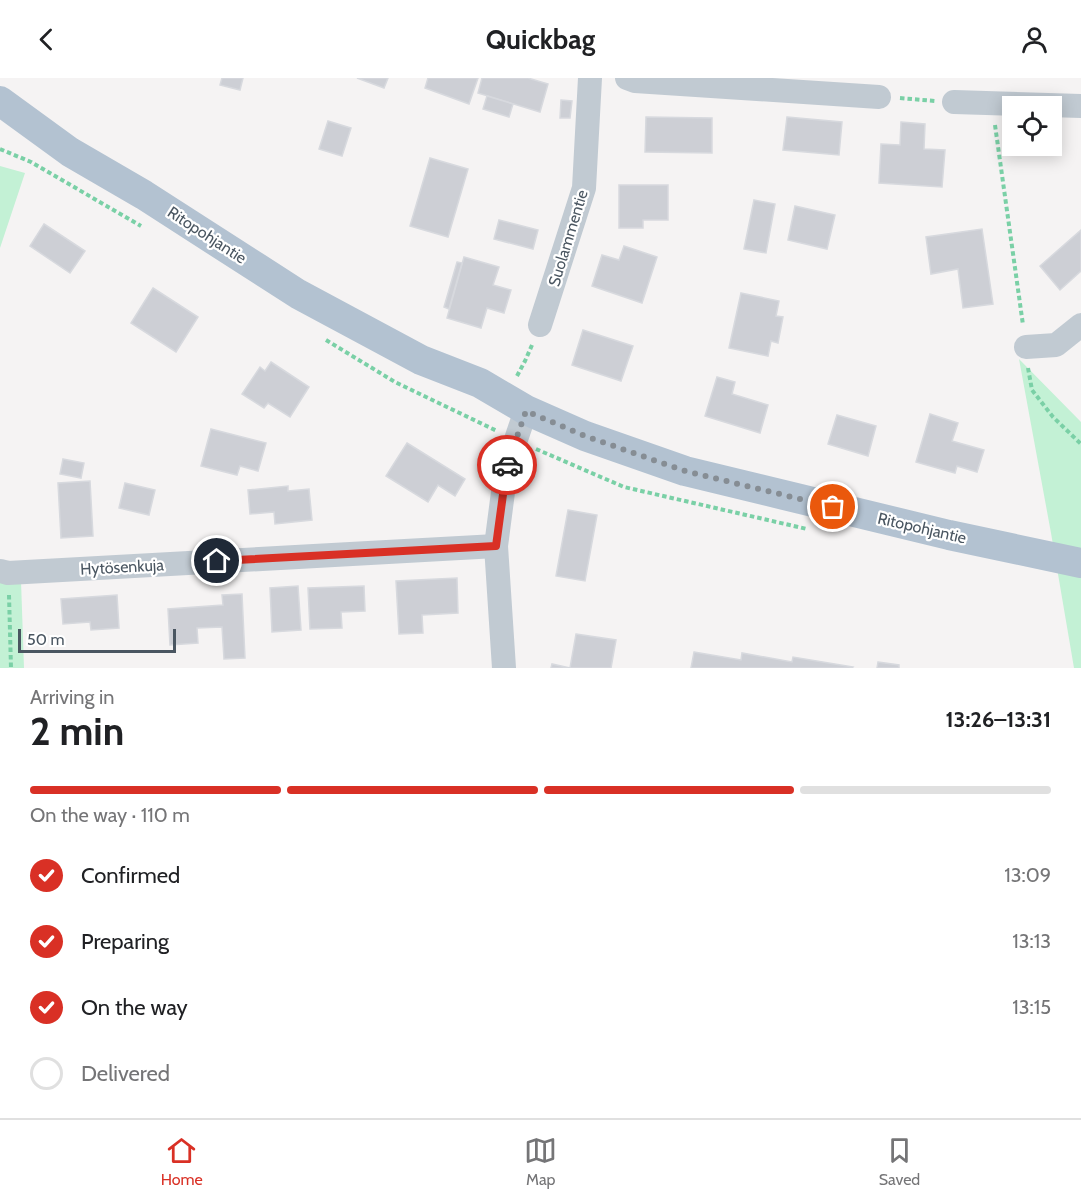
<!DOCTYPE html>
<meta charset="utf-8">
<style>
body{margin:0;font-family:Cabin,sans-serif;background:#f2f2f2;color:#202124;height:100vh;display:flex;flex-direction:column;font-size:22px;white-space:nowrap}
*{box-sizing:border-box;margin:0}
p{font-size:20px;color:#757577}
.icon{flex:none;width:33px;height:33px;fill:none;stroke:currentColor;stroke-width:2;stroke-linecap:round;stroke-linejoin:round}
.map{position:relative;height:590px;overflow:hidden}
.sheet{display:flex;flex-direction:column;background:#fff;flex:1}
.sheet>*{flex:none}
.buttons{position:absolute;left:1002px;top:18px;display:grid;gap:12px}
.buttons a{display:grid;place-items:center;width:60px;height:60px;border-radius:0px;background:#fff;box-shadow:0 3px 15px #0003;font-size:30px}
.scale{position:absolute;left:18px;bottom:15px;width:158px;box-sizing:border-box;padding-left:6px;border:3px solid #4a5661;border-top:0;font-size:16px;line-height:21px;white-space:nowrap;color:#4a5661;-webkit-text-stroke:4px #fff;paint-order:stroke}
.pin{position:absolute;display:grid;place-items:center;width:51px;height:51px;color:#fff;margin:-26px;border:3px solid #fff;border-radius:50%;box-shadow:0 2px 6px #0007}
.courier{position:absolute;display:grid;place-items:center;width:60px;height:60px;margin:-30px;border:4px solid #d93025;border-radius:50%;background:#fff;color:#222;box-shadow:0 2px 8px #0007}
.summary em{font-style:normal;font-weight:700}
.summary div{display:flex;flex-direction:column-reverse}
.summary{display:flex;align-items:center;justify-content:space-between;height:102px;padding:0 30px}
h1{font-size:39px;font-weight:700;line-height:45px}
.bar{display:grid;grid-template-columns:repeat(4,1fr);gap:9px 6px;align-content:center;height:72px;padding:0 30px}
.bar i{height:8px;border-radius:4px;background:#e0e0e0}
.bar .on{background:#d93025}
.bar p{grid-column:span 4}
ol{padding:0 30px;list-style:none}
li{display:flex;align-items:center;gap:18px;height:66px}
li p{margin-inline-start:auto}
li .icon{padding:6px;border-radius:50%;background:#d93025;color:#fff;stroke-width:4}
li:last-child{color:#757577}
li i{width:33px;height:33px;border:3px solid #e0e0e0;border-radius:50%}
header{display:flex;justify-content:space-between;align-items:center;height:78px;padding:0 30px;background:#fff;font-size:27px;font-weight:700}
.dock{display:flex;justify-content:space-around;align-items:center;height:84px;border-top:2px solid #e0e0e0;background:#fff;font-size:16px;color:#757577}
.dock a{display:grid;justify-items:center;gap:3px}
.dock .on{color:#d93025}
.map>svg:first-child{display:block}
.green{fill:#c3f1d5}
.building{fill:#cdcfd5;stroke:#d7d9de;stroke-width:1.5}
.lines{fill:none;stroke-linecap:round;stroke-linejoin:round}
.path{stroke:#7ad0a6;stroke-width:4;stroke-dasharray:4.5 3;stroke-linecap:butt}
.minor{stroke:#c1cad2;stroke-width:24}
.major{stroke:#b3c2d1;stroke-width:30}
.done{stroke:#868d94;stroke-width:6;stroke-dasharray:0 10.8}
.route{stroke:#d93025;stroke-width:8}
.labels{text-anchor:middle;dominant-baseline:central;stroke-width:4.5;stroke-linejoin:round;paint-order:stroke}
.street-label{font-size:16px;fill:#4a5661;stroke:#fff}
</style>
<header><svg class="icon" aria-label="back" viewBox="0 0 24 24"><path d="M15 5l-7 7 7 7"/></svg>Quickbag<svg class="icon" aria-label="person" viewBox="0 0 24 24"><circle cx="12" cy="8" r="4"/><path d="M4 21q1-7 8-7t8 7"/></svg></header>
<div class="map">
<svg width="1081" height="590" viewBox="0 0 1081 590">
<rect width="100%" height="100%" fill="#f5f3f3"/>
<g class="green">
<path d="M 0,88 L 25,95 L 0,170 Z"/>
<path d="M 1019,281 L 1081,344 L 1081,590 L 1074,590 L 1051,455 Z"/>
<path d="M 0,503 L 21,503 L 24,590 L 0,590 Z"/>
</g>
<g class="building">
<path d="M 222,0 L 243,0 L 240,12 L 220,7 Z"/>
<path d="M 357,0 L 388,0 L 384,10 Z"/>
<path d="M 428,0 L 478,0 L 469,26 L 425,10 Z"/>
<path d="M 482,0 L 528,0 L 548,6 L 540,34 L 478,15 Z"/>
<path d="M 487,18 L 513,26 L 509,39 L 483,31 Z"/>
<path d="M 561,22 L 572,23 L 570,40 L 560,40 Z"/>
<path d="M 646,39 L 712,40 L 712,75 L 645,74 Z"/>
<path d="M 787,39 L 842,44 L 839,77 L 783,72 Z"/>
<path d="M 328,43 L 351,50 L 342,78 L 319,71 Z"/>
<path d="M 901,44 L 925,46 L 924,71 L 945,72 L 942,109 L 879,105 L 881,66 L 900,67 Z"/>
<path d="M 430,80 L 468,91 L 448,159 L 410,148 Z"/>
<path d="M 619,107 L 668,107 L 668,142 L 643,142 L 643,150 L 619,150 Z"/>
<path d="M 754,122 L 775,126 L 766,175 L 744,171 Z"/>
<path d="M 795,128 L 835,137 L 827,171 L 788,162 Z"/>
<path d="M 499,142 L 538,152 L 533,171 L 494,161 Z"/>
<path d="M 44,146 L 85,173 L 70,195 L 30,168 Z"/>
<path d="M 982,151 L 993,226 L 963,230 L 958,191 L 931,196 L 926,159 Z"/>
<path d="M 1081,152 L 1081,193 L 1060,212 L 1040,188 Z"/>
<path d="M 624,168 L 657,179 L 642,225 L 592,208 L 602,177 L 619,182 Z"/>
<path d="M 464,179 L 499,189 L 493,207 L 511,212 L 504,235 L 487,230 L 481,250 L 447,240 Z"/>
<path d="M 457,184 L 462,185 L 449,231 L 444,229 Z"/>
<path d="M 153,210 L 198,239 L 176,274 L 131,245 Z"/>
<path d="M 741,215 L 779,223 L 776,238 L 783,239 L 778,265 L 771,263 L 768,278 L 729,270 Z"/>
<path d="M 583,252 L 633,268 L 621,303 L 572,287 Z"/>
<path d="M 271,284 L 309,309 L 290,339 L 268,325 L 264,330 L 242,316 L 260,289 L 265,293 Z"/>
<path d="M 717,299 L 735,304 L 732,316 L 768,327 L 760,355 L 705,338 Z"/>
<path d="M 930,336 L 958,345 L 952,363 L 984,372 L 977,394 L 957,388 L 955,395 L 916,384 Z"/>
<path d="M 837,337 L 876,348 L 868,378 L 828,366 Z"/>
<path d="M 211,351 L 266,365 L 258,393 L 240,388 L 237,397 L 201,388 Z"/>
<path d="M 407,365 L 465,401 L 455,418 L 438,407 L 428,424 L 386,398 Z"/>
<path d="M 63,381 L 84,385 L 81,400 L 60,396 Z"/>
<path d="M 90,403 L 93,458 L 61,460 L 58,405 Z"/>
<path d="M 125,405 L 155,412 L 149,437 L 119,430 Z"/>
<path d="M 288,408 L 288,413 L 309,411 L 312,442 L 275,446 L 274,434 L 250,436 L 248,412 Z"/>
<path d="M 568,432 L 597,437 L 585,503 L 556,498 Z"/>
<path d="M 457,500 L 458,535 L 422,537 L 423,555 L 399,556 L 396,503 Z"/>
<path d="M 298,508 L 301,552 L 272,554 L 270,510 Z"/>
<path d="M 364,508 L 365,533 L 341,534 L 342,550 L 310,551 L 308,510 Z"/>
<path d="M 242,516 L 245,580 L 224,581 L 222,549 L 197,550 L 198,565 L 170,567 L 168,531 L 223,527 L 222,517 Z"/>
<path d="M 117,517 L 119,550 L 91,552 L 90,544 L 63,546 L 61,521 Z"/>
<path d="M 576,556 L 616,562 L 611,590 L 551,590 L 552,586 L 570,590 Z"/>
<path d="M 694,574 L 741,582 L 742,575 L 792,584 L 793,579 L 853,589 L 852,590 L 691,590 Z"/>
<path d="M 878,584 L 899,587 L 899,590 L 877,590 Z"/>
</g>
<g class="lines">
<g class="path">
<path d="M 900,20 L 935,23"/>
<path d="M 995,47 L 1023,247"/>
<path d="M 0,71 L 31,84 L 141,148"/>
<path d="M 326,262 L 395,304 L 497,353"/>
<path d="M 1028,290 L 1032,312 L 1053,339 L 1081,366"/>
<path d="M 517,298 L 525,283 L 532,267"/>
<path d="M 536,371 L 624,409 L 807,451"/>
<path d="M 9,517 L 11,590"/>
</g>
<g class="minor">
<path d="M 627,0 L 635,3 L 879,19"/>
<path d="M 954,24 L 1081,28"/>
<path d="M 540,247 L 584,110 L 590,0"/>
<path d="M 1026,269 L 1056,267 L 1081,247"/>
<path d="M 0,493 L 8,495 L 496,468"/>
<path d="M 504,590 L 496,468 L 506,391 L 526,332"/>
</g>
<path class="major" d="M 0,23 L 70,74 L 144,117 L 298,216 L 421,282 L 480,305 L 526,332 L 585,358 L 685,393 L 949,457 L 1081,485"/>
</g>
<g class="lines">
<path class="done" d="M 507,387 L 526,333 L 585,358 L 685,393 L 833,429"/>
<path class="route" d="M 217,483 L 496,468 L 507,387"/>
</g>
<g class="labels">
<g class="street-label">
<text transform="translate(207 157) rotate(33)">Ritopohjantie</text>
<text transform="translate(568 160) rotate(-73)">Suolammentie</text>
<text transform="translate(922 450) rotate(13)">Ritopohjantie</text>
<text transform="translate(122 489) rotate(-3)">Hytösenkuja</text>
</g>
</g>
</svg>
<div class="buttons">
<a><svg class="icon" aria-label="locate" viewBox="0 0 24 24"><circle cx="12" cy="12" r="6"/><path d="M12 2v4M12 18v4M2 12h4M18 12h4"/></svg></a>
</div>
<div class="scale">50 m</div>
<div class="pin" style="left:833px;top:429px;background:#ea580c"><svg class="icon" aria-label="bag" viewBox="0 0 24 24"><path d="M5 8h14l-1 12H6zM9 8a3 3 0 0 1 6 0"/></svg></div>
<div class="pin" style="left:217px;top:483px;background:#1f2937"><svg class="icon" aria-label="home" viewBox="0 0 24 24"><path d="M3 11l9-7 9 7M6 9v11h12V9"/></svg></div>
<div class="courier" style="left:507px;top:387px"><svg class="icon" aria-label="car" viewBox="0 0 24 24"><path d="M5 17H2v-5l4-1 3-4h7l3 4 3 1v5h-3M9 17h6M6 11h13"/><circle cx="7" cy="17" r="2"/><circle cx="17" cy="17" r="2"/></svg></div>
</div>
<section class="sheet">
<div class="summary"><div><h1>2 min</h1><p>Arriving in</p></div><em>13:26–13:31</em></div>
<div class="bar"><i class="on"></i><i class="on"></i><i class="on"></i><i></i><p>On the way · 110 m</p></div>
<ol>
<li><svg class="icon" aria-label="check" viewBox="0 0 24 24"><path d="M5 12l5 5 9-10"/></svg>Confirmed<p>13:09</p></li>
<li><svg class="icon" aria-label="check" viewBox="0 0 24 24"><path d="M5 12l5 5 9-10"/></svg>Preparing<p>13:13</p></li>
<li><svg class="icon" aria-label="check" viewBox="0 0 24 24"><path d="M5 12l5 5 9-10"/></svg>On the way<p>13:15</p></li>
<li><i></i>Delivered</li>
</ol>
</section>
<nav class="dock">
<a class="on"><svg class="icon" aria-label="home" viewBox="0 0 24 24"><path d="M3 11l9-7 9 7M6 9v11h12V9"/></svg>Home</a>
<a><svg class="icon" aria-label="map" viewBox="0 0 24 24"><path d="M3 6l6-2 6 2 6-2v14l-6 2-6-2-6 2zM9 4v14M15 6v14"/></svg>Map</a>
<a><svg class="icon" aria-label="saved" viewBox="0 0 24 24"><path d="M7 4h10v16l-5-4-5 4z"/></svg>Saved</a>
</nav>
